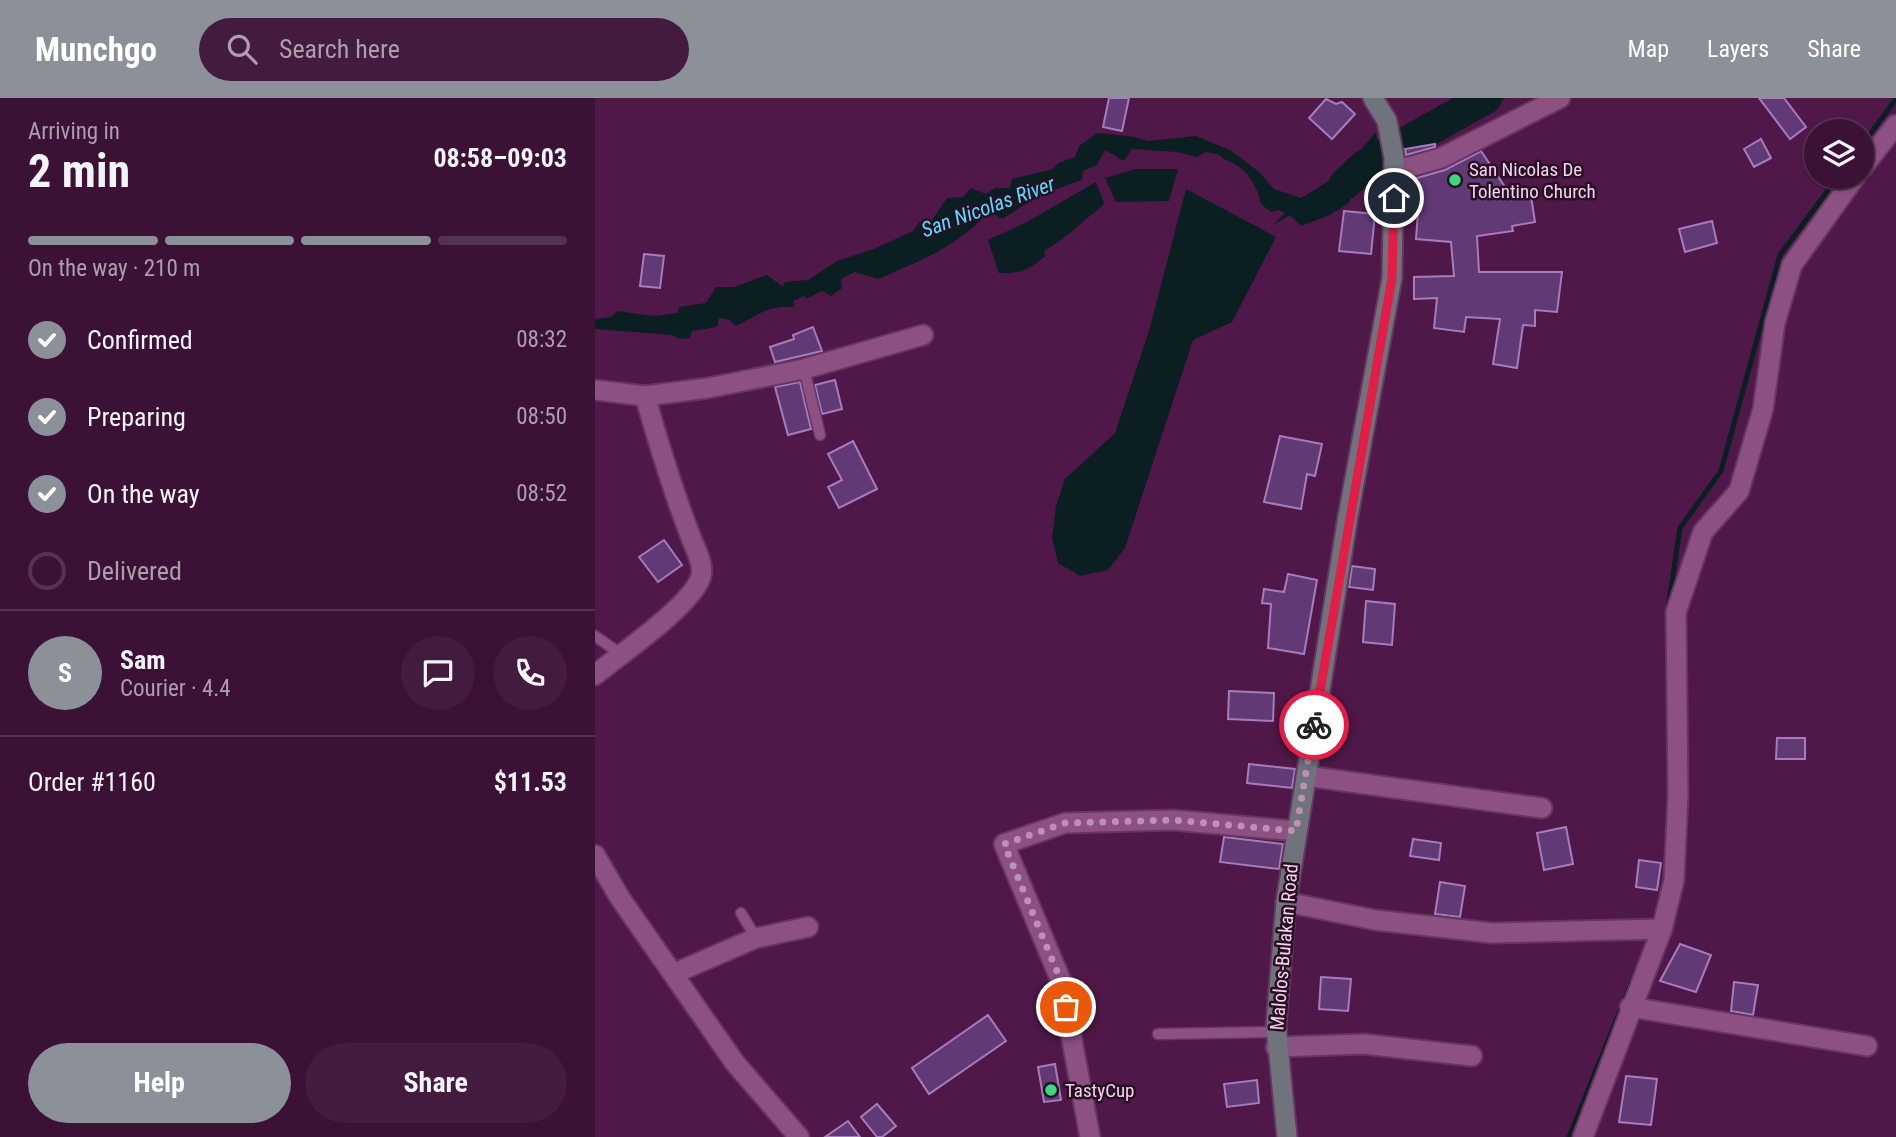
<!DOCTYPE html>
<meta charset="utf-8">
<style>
body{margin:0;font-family:"Roboto Condensed",sans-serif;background:#421b3e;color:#f1f3f6;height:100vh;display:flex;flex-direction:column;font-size:26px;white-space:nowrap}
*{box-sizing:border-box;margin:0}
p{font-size:23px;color:#ac9ead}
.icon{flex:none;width:38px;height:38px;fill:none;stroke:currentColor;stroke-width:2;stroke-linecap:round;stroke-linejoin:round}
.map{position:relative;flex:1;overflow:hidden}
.side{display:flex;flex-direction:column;background:#3b1236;width:595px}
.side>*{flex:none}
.tools{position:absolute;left:1209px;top:21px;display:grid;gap:14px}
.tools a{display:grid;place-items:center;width:70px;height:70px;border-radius:50%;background:#3b1236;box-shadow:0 2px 5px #0004,0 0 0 2px #543251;font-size:35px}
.pin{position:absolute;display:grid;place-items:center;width:60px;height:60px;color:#fff;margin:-30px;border:4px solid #fff;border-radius:50%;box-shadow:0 2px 7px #0007}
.courier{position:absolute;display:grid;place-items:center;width:70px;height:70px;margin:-35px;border:5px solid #e11d48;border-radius:50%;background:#fff;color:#222;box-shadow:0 2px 9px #0007}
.summary em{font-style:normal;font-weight:700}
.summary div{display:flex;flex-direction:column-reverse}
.summary{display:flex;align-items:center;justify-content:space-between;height:119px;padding:0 28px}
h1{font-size:46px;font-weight:700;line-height:52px}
.bar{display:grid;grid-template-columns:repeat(4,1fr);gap:10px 7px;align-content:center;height:84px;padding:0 28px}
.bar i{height:9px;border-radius:5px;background:#543251}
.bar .on{background:#8c9099}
.bar p{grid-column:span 4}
.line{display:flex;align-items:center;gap:18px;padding:0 28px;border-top:2px solid #543251}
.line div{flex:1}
.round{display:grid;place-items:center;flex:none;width:74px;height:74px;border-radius:37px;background:#421b3e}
ol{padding:0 28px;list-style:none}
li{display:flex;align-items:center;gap:21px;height:77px}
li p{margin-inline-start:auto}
li .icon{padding:7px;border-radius:50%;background:#8c9099;color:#fff;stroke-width:4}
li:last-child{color:#ac9ead}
li i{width:38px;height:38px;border:4px solid #543251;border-radius:50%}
.cta{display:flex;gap:14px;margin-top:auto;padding:14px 28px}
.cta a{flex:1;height:80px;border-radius:42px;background:#8c9099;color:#fff;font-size:28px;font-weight:700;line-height:80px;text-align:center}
.cta a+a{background:#421b3e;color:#f1f3f6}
header{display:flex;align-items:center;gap:42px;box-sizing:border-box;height:98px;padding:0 35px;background:#8c9099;color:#fff}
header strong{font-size:33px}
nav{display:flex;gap:38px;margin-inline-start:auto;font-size:24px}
.search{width:490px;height:63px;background:#421b3e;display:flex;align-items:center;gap:18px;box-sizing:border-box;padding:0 24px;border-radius:38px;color:#ac9ead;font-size:26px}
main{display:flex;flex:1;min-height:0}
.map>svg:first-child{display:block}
.water{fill:#0b1e22}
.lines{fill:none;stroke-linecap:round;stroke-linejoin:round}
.stream{stroke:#0b1e22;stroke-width:5}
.river{stroke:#0b1e22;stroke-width:32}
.building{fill:#603975;stroke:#a67cbd;stroke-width:2}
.service-casing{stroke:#653760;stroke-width:13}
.minor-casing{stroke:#653760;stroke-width:23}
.tertiary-casing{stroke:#653760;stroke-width:23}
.secondary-casing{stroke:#653760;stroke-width:23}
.service{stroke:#8c5082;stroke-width:10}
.minor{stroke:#8c5082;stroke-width:19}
.tertiary{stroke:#8c5082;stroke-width:19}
.secondary{stroke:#70727c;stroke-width:19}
.done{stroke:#bb91b4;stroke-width:7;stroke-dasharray:0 12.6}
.route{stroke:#e11d48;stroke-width:9}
.poi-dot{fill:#3dd77e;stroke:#281024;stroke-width:2.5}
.labels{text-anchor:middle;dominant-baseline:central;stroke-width:5;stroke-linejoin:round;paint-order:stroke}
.poi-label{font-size:19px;fill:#f5d2ee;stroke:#281024;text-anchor:start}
.street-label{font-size:19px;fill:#f5d2ee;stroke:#281024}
.water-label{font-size:21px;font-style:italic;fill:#4fe2fe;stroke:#281024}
</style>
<header>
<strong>Munchgo</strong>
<div class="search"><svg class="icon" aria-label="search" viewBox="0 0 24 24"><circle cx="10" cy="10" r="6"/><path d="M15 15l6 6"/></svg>Search here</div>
<nav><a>Map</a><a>Layers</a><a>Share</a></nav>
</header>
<main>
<section class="side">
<div class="summary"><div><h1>2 min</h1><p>Arriving in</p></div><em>08:58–09:03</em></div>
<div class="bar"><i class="on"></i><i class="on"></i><i class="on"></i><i></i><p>On the way · 210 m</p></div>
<ol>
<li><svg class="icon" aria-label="check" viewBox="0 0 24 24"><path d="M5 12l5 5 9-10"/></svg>Confirmed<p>08:32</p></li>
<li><svg class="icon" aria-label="check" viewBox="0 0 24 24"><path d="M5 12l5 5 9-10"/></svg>Preparing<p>08:50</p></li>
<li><svg class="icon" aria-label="check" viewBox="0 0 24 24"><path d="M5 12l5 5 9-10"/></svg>On the way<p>08:52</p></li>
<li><i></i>Delivered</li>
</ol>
<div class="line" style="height:126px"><b class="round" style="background:#8c9099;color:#fff">S</b><div><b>Sam</b><p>Courier · 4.4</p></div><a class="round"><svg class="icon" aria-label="chat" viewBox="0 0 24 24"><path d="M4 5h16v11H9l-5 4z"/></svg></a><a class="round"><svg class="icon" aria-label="phone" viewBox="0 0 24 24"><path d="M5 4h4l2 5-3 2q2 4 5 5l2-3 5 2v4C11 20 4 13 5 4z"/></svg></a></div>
<div class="line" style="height:91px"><div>Order #1160</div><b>$11.53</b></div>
<div class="cta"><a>Help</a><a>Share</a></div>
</section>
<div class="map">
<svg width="1301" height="1039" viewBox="0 0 1301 1039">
<rect width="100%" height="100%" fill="#4f1848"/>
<g class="water">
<path d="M 870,0 L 911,0 L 881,15 L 883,20 L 838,42 L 809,50 L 807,31 Z"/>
<path d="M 781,34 L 785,64 L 777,78 L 768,79 L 757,92 L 754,105 L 735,117 L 706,128 L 695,117 L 678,127 L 690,115 L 683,112 L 676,114 L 666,106 C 663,91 654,74 640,66 C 633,62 631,64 625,57 L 611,54 L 602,59 L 582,54 L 537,51 L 529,63 L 510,52 L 502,67 L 488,73 L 487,82 L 447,96 L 407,121 L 394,113 C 364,148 325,163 283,181 L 260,174 L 246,181 L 247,190 L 236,198 L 227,193 L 211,201 L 209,198 L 198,203 L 199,209 C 171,207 164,218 140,228 L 135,222 L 124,220 L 122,229 L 97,233 L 95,240 L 85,241 L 77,237 L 0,231 L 0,221 L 16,219 L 22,213 L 59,218 L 83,215 L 84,209 L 111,205 L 121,189 L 139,189 L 172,177 L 188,189 L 190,184 L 213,182 L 242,163 L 279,151 L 318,133 L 325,123 L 335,125 L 352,100 L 368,99 L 376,90 L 391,96 L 400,90 L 415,90 L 417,81 L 458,71 L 463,65 L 480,59 L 484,48 L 502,35 L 540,39 L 553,43 L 601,38 L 635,52 L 663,73 L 679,91 L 706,100 L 737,81 L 747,80 L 755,64 Z"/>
<path d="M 541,71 L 583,71 L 574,103 L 521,104 L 510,80 Z"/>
<path d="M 501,84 L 509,105 L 506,109 C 486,124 470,142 449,153 L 450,158 C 435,172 424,176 404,175 L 393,142 L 432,124 Z"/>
<path d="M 591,91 L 681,139 L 637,224 L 598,242 L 530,450 L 513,472 L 485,478 L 463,465 L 457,440 L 461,408 L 470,381 L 520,335 L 554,233 Z"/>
</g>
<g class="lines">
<g class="stream">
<path d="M 1267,47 L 1301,1"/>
<path d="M 1073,510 L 1085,430 L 1126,373 L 1185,157 L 1243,79"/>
<path d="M 974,1039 L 1040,876"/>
</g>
<path class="river" d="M 750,86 L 769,68 L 891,0"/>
</g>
<g class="building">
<path d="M 514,0 L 534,0 L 527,33 L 508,29 Z"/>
<path d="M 1164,0 L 1189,0 L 1211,29 L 1195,41 Z"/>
<path d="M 731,1 L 741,6 L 747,4 L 760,16 L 737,41 L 714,20 Z"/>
<path d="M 1166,41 L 1176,60 L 1159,69 L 1149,51 Z"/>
<path d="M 840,46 L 840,49 L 811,57 L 810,51 Z"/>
<path d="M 886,53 L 918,101 L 936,98 L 940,124 L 917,128 L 918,133 L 882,138 L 884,174 L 967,174 L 962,214 L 940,212 L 940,228 L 928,227 L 922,270 L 898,266 L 905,221 L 871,219 L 869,234 L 839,230 L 842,200 L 819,201 L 819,179 L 859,178 L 856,144 L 821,141 L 824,100 L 817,100 L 815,82 L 850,72 Z"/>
<path d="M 749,113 L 780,116 L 776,156 L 744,153 Z"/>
<path d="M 1117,123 L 1122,145 L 1090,154 L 1084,131 Z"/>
<path d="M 49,156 L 69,158 L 65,190 L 45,188 Z"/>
<path d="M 218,229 L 227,253 L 180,264 L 175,249 L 199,241 L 198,237 Z"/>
<path d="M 240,282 L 247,311 L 227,316 L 220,287 Z"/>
<path d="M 205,284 L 216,331 L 193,337 L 180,289 Z"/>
<path d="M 685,338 L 727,346 L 720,378 L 712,376 L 706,411 L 669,404 Z"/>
<path d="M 258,343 L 282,391 L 244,410 L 233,389 L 247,382 L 233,356 Z"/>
<path d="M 69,442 L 87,467 L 63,484 L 44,459 Z"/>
<path d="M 757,468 L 780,471 L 778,492 L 754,489 Z"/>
<path d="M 693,476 L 722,482 L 709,556 L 673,550 L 676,506 L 667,505 L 669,491 L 689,494 Z"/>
<path d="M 771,503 L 800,506 L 797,547 L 768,544 Z"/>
<path d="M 634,593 L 679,595 L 678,623 L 633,621 Z"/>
<path d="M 1182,640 L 1210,640 L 1210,661 L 1181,661 Z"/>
<path d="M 654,666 L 700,671 L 697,690 L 652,685 Z"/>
<path d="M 971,729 L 978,766 L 949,772 L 942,735 Z"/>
<path d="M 629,739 L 688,746 L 684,771 L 625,764 Z"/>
<path d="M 818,741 L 846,745 L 844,762 L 815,758 Z"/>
<path d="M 1044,762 L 1066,765 L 1062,792 L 1041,789 Z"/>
<path d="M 845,784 L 870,788 L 865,819 L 840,816 Z"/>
<path d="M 1085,846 L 1116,857 L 1101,894 L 1065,883 Z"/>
<path d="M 726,879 L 756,881 L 753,913 L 724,911 Z"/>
<path d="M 1139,884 L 1163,887 L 1158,917 L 1136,913 Z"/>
<path d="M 393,917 L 411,943 L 334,996 L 317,970 Z"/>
<path d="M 460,966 L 466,1002 L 449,1004 L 443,969 Z"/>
<path d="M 1031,978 L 1062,981 L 1056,1027 L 1024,1024 Z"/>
<path d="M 662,982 L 664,1005 L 632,1009 L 629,986 Z"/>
<path d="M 282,1006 L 301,1028 L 287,1039 L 282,1039 L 266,1019 Z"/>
<path d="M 253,1023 L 265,1039 L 230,1039 Z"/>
</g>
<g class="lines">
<defs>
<g id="service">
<path d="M 209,271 L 225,337"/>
<path d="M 0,538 L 26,556"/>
<path d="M 146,815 L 161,840"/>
<path d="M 563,936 L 681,934"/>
</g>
<g id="minor">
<path d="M 0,292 L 50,298 L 113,290 L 209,271 L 328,237"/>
<path d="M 0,577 C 24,557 99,506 106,478 C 109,467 101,452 97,442 C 78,394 64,347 50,298"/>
<path d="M 711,678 L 947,710"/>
<path d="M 0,757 L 25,800 L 140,965 L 204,1039"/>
<path d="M 691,804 L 780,822 L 897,835 L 1067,831"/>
<path d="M 80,875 L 161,840 L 213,829"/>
<path d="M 1035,909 L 1272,948"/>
<path d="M 681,949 L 769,946 L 877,958"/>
<path d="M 495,1039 L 466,883 L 409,746 L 470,725 L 578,722 L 701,733"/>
</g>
<g id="tertiary">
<path d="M 1267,70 L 1301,27"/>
<path d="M 800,73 L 846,60 L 965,0"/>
<path d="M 988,1039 L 1067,831 L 1079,782 L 1083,697 L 1081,514 L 1108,434 L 1144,393 L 1168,311 L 1180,225 L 1197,167 L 1260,79"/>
</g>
<path id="secondary" d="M 692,1039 L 681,927 L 691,804 L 753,418 L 797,180 L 799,60 L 792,23 L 778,0"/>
</defs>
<use href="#service" class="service-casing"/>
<use href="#minor" class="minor-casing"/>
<use href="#tertiary" class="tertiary-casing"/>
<use href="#secondary" class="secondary-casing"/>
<use href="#service" class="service"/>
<use href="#minor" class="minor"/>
<use href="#tertiary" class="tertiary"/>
<use href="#secondary" class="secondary"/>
</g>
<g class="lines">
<path class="done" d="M 471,909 L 466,883 L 409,746 L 470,725 L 578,722 L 701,733 L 719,627"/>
<path class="route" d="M 719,627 L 797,180 L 799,100"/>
</g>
<g class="poi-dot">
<circle cx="860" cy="82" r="7"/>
<circle cx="456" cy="992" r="7"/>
</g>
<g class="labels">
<g class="poi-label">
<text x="874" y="71">San Nicolas De<tspan x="874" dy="22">Tolentino Church</tspan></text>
<text x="470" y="992">TastyCup</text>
</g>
<g class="street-label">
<text transform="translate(689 849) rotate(-85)">Malolos-Bulakan Road</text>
</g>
<g class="water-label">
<text transform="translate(393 109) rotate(-20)">San Nicolas River</text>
</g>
</g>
</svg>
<div class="tools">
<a><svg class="icon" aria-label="layers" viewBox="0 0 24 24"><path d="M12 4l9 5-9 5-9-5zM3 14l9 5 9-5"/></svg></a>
</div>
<div class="pin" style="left:471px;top:909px;background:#ea580c"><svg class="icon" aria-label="bag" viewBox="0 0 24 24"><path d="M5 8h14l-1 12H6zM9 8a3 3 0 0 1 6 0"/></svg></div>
<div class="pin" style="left:799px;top:100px;background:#1f2937"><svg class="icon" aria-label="home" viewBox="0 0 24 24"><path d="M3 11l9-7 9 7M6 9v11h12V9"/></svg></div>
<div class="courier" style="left:719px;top:627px"><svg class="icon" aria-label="bike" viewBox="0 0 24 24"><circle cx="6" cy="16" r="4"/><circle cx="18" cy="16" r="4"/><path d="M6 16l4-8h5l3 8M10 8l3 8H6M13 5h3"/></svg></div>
</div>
</main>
